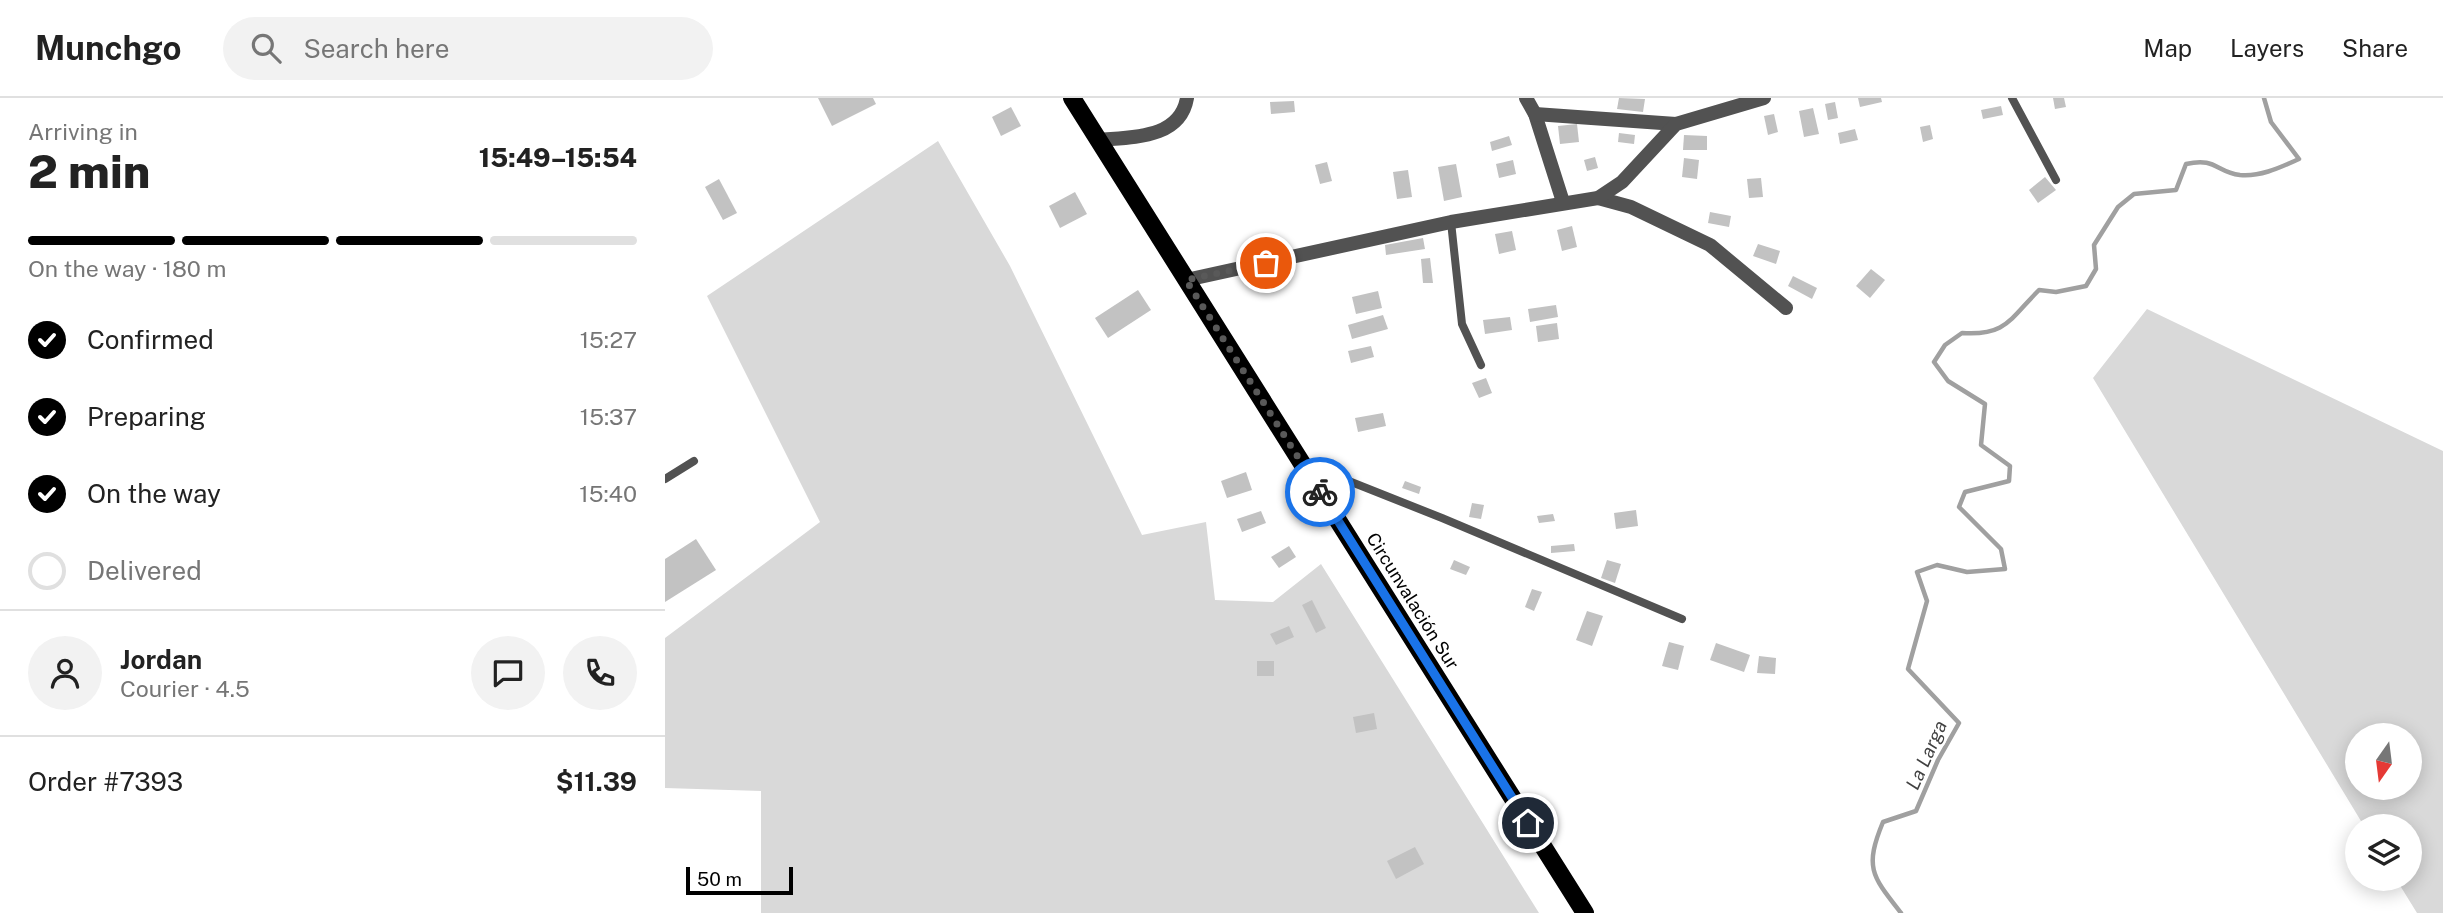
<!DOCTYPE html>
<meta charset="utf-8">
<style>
body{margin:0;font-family:"Public Sans",sans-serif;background:#f2f2f2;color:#222;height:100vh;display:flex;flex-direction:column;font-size:26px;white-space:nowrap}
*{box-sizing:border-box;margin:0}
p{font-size:23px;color:#767676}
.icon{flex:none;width:38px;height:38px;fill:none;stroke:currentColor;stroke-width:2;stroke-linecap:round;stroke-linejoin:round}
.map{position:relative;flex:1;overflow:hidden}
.sheet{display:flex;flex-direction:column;background:#fff;width:665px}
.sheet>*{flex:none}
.needle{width:46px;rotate:194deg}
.tools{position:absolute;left:1680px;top:625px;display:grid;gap:14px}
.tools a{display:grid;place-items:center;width:77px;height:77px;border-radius:50%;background:#fff;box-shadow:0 4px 18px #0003;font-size:35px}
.scale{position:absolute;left:21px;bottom:18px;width:107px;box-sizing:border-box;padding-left:7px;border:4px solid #000;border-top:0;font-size:19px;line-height:24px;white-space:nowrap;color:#000;-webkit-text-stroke:5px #fff;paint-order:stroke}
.pin{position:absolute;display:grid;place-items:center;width:60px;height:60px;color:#fff;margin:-30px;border:4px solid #fff;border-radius:50%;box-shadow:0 2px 7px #0007}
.courier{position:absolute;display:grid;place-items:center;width:70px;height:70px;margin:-35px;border:5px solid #1a73e8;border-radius:50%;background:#fff;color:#222;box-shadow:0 2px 9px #0007}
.overview em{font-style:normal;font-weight:800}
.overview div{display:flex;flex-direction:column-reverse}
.overview{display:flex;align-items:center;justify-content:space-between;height:119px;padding:0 28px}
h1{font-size:46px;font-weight:800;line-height:52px}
.bar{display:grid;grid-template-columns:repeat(4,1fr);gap:10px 7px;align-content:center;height:84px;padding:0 28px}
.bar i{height:9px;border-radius:5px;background:#e0e0e0}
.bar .on{background:#000}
.bar p{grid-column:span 4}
.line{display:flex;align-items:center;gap:18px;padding:0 28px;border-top:2px solid #e0e0e0}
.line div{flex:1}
.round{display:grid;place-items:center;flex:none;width:74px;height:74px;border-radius:37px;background:#f2f2f2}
ol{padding:0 28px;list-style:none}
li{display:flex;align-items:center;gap:21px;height:77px}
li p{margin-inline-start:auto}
li .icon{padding:7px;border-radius:50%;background:#000;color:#fff;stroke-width:4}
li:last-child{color:#767676}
li i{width:38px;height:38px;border:4px solid #e0e0e0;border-radius:50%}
header{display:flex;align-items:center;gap:42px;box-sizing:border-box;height:98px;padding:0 35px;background:#fff;border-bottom:2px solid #e0e0e0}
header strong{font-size:33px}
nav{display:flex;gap:38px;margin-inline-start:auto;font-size:24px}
.search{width:490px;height:63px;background:#f2f2f2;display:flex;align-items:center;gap:18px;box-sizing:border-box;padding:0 24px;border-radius:38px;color:#767676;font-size:26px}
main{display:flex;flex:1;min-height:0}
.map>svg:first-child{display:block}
.green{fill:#d9d9d9;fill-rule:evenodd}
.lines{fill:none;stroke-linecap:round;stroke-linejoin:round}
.stream{stroke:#a0a0a0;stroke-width:4.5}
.building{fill:#c2c2c2}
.service{stroke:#525252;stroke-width:8}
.minor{stroke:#525252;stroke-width:14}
.primary{stroke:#000;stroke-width:18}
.done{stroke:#595959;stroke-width:7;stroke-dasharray:0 12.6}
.route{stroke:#1a73e8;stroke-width:9}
.labels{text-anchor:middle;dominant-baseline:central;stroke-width:5;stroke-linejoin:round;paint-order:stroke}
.street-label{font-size:18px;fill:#000;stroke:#fff}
.water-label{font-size:19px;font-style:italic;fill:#414141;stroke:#fff}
</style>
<header>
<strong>Munchgo</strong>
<div class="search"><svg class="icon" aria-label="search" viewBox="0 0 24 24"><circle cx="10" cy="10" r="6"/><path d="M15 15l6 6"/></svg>Search here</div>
<nav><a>Map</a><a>Layers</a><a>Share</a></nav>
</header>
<main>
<section class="sheet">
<div class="overview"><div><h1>2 min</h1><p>Arriving in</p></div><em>15:49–15:54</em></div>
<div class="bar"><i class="on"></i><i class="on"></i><i class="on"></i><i></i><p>On the way · 180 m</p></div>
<ol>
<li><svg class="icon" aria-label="check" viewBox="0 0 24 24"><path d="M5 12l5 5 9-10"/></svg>Confirmed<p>15:27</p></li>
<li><svg class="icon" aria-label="check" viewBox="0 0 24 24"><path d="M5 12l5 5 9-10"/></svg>Preparing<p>15:37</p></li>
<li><svg class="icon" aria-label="check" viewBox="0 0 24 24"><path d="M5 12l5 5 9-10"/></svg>On the way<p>15:40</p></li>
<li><i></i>Delivered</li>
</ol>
<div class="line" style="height:126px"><a class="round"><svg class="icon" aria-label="person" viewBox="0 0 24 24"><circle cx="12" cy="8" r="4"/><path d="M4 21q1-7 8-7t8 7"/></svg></a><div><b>Jordan</b><p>Courier · 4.5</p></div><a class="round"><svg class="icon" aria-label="chat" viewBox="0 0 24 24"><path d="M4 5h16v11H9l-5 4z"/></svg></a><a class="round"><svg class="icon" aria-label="phone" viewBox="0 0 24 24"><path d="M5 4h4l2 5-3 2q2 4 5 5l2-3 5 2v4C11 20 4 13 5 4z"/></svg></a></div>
<div class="line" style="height:91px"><div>Order #7393</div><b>$11.39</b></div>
</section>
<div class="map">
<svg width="1778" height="815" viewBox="0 0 1778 815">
<rect width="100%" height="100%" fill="#fff"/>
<g class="green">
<path d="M 273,43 L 345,168 L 477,437 L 541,424 L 550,502 L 608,504 L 656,466 L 874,815 L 96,815 L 96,693 L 0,690 L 0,540 L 155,424 L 42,198 Z"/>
<path d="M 1482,211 L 1778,353 L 1778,815 L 1752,815 L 1731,781 L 1745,780 L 1745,728 L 1699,728 L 1428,280 ZM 1745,637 L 1745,690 L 1692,690 L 1692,637 Z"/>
</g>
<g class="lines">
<path class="stream" d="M 1236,815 C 1207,778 1199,770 1218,724 L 1251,713 L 1273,662 L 1294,625 L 1243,571 L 1262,503 L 1252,474 L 1272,467 L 1302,474 L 1340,471 L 1336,451 L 1294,409 L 1300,394 L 1344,383 L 1345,368 L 1316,347 L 1320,306 L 1283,283 L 1269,264 L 1280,247 L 1297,235 C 1341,238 1345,221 1374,192 L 1391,194 L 1421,188 L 1431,171 L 1429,147 L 1453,109 L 1469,96 L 1511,92 L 1521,66 C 1551,59 1551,74 1575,77 C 1596,79 1616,69 1634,61 L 1606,24 L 1599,0"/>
</g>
<g class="building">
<path d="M 153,0 L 208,0 L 211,6 L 167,28 Z"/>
<path d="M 954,0 L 980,1 L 978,14 L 952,11 Z"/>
<path d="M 1193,0 L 1216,0 L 1217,4 L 1195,9 Z"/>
<path d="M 1388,0 L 1399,0 L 1401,9 L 1390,11 Z"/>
<path d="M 629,3 L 630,14 L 606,16 L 605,4 Z"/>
<path d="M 1170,4 L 1173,20 L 1163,22 L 1160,6 Z"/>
<path d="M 1336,8 L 1338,17 L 1318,21 L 1316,12 Z"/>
<path d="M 346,9 L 356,28 L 336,38 L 327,19 Z"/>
<path d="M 1148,10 L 1154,36 L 1139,39 L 1134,13 Z"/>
<path d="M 1109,16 L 1113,34 L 1103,37 L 1099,18 Z"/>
<path d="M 912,26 L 914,44 L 895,46 L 893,28 Z"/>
<path d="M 1265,27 L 1268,41 L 1258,44 L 1255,29 Z"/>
<path d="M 1190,31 L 1193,42 L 1175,46 L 1173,35 Z"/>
<path d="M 954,35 L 970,37 L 969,46 L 953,44 Z"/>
<path d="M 1019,37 L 1042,38 L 1042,52 L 1018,52 Z"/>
<path d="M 844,38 L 847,47 L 827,53 L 825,44 Z"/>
<path d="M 930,59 L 933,70 L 922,73 L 919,62 Z"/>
<path d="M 1019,60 L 1034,62 L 1032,81 L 1017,79 Z"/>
<path d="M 848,62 L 851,76 L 834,80 L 831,66 Z"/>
<path d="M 662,64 L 667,83 L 655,86 L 650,67 Z"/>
<path d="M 791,66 L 797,99 L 779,103 L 773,69 Z"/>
<path d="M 743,72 L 747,99 L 732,101 L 728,74 Z"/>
<path d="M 1380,79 L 1391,92 L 1373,105 L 1364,92 Z"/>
<path d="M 1096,80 L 1098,99 L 1084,100 L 1082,81 Z"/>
<path d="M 54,81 L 72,115 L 58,122 L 40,89 Z"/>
<path d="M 410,94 L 422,116 L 395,130 L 384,108 Z"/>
<path d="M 1045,114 L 1066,118 L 1064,129 L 1043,125 Z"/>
<path d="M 907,128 L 912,149 L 897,153 L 892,132 Z"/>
<path d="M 847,133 L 851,152 L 834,156 L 830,136 Z"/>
<path d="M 758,140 L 760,151 L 721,157 L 720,147 Z"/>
<path d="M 1093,146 L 1115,153 L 1111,166 L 1088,158 Z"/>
<path d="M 765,160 L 768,185 L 758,185 L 756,161 Z"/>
<path d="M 1206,171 L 1220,182 L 1205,200 L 1191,188 Z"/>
<path d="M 1128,178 L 1152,190 L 1147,201 L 1123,188 Z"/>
<path d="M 473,192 L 486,212 L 443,240 L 430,220 Z"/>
<path d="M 713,193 L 717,210 L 691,216 L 687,199 Z"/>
<path d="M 891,207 L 893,219 L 865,224 L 863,211 Z"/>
<path d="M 718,217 L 723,231 L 687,241 L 683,227 Z"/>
<path d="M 845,219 L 847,232 L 820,236 L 818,222 Z"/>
<path d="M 892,225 L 894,241 L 873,244 L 871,228 Z"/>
<path d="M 706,248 L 709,259 L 686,265 L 683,253 Z"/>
<path d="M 821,280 L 827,295 L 814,300 L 807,285 Z"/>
<path d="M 718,315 L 721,328 L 693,334 L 690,320 Z"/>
<path d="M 581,374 L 587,392 L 562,400 L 556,383 Z"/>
<path d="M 740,383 L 756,389 L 754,396 L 737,390 Z"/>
<path d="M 807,405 L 819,407 L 816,421 L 804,419 Z"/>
<path d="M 971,412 L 973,428 L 951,431 L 949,415 Z"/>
<path d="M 596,413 L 601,425 L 577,434 L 572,421 Z"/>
<path d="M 888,416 L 890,423 L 874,425 L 872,418 Z"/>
<path d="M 31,441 L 51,472 L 0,504 L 0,461 Z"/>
<path d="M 909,446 L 910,453 L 886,455 L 886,448 Z"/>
<path d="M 624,448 L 631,459 L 614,470 L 606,459 Z"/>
<path d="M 789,462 L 805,469 L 801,477 L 785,471 Z"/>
<path d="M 942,462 L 956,466 L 950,485 L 936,480 Z"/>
<path d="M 867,491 L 877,494 L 869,513 L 860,509 Z"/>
<path d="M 647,502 L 661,530 L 651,535 L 637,507 Z"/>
<path d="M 922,513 L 938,518 L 927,548 L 911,542 Z"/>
<path d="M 624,528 L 629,539 L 611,547 L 605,536 Z"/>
<path d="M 1004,544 L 1019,548 L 1013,572 L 997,568 Z"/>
<path d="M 1051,545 L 1085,557 L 1079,574 L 1045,562 Z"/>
<path d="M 1094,558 L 1111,560 L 1110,576 L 1092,575 Z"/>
<rect x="592" y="563" width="17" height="15"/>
<path d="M 709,615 L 712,631 L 691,635 L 688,619 Z"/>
<path d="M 750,749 L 759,766 L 731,781 L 722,763 Z"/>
</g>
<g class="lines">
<g class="service">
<path d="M 1347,0 L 1391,82"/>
<path d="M 786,124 L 797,226 L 816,267"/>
<path d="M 641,366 L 777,420 L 1017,521"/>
<path d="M 0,381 L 29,363"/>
</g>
<g class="minor">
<path d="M 861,0 L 870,16 L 898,104"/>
<path d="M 870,16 L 1011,26"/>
<path d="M 434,42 C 467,39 515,41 522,0"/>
<path d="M 933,100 L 966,109 L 1045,147 L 1121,210"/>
<path d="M 521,182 L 786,124 L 933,100 L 957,84 L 1011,26 L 1099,0"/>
</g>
<path class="primary" d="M 407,0 L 920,815"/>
</g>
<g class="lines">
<path class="done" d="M 601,165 L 521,182 L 655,394"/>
<path class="route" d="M 655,394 L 863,725"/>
</g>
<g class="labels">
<g class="street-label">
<text transform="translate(748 503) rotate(58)">Circunvalación Sur</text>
</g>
<g class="water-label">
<text transform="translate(1261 657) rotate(-66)">La Larga</text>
</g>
</g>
</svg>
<div class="tools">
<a><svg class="needle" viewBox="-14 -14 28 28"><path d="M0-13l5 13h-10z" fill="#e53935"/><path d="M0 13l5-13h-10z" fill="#767676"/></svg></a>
<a><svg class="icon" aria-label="layers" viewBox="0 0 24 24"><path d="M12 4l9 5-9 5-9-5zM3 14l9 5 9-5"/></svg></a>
</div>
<div class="scale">50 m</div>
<div class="pin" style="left:601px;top:165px;background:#ea580c"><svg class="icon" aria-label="bag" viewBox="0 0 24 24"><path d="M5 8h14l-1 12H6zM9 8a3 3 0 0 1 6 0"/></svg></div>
<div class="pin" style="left:863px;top:725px;background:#1f2937"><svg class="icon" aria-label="home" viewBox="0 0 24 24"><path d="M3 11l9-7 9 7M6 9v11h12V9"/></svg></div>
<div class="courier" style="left:655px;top:394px"><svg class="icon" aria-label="bike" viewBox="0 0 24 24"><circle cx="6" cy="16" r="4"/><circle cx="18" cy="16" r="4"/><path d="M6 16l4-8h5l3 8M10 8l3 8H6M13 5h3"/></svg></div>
</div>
</main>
